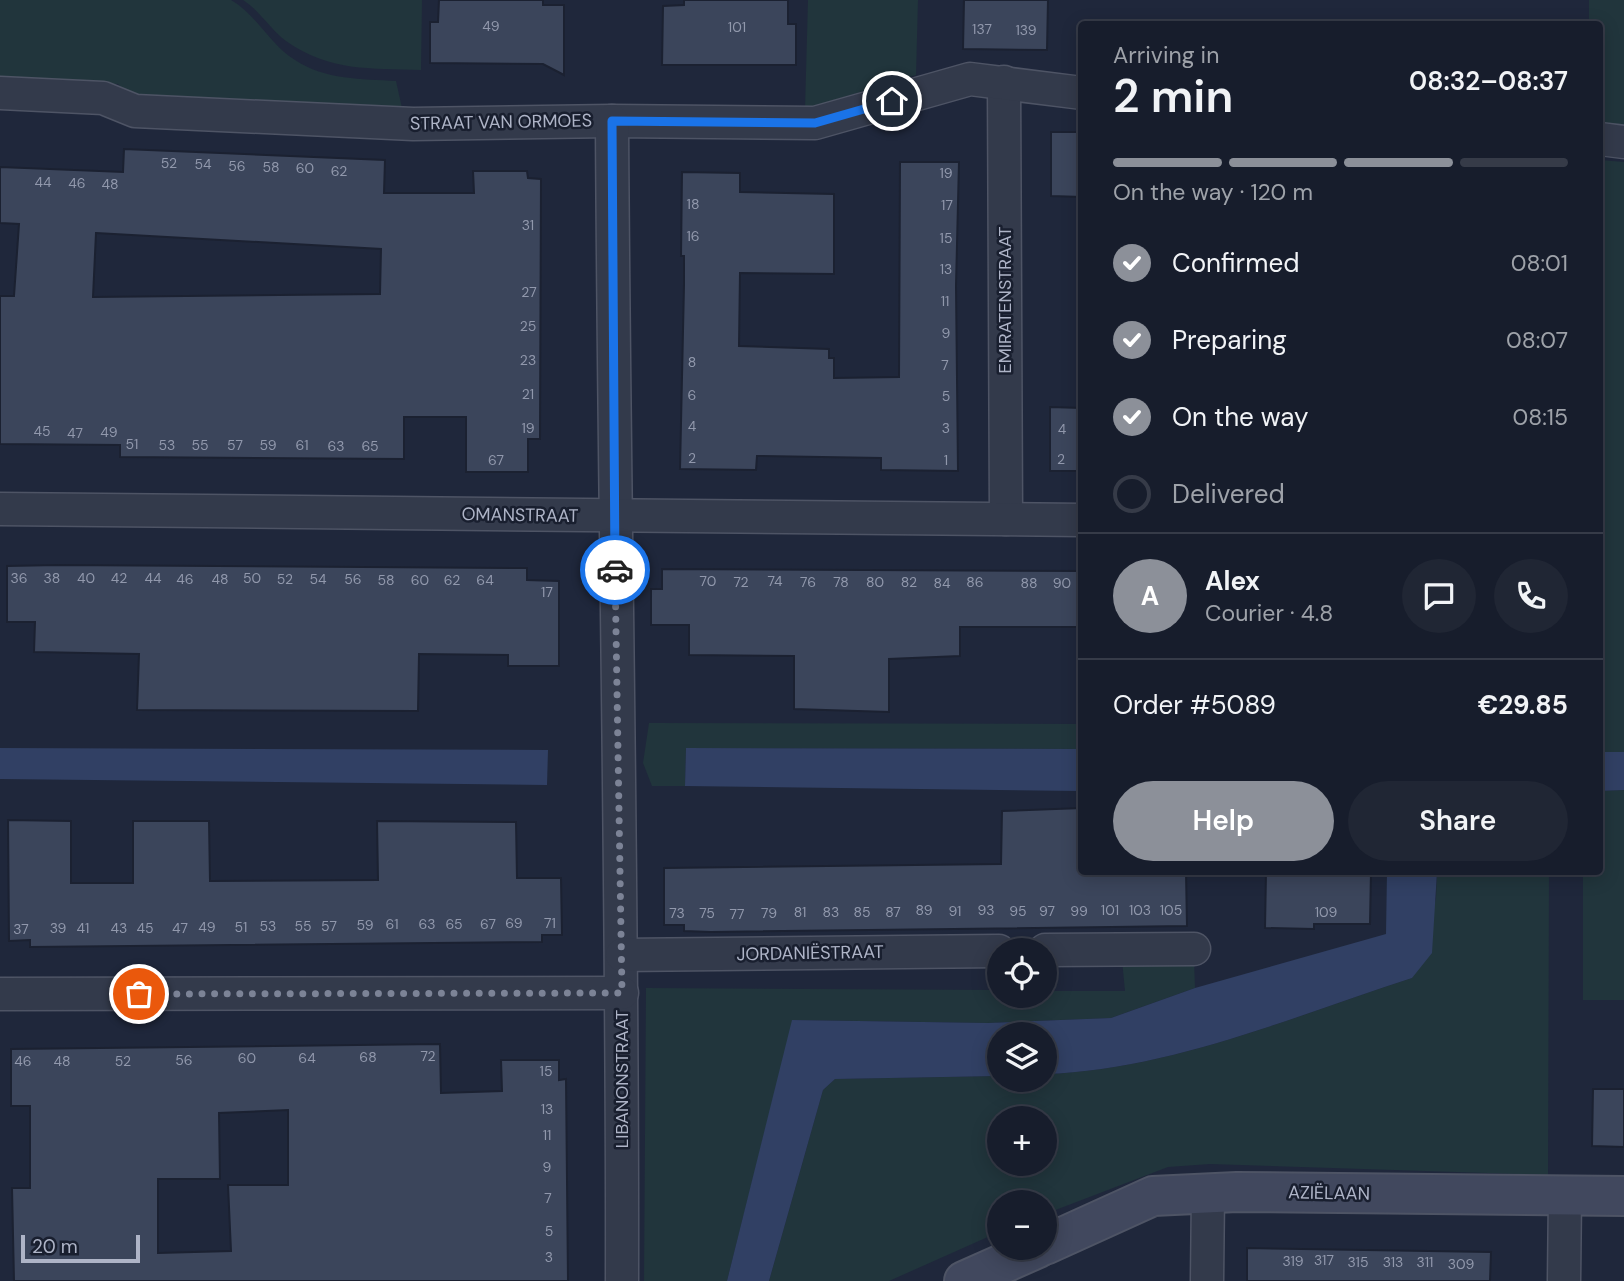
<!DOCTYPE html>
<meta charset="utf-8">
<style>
body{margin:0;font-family:"DM Sans",sans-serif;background:#202634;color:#f1f3f6;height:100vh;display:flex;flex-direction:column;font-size:26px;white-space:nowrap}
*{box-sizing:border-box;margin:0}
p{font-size:23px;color:#9ea2a9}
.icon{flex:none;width:38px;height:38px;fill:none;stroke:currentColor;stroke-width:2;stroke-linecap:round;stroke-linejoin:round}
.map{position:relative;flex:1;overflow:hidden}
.side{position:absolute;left:1078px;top:21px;width:525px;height:854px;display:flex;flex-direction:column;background:#171d2c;border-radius:7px;box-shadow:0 4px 18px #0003,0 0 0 2px #363b48}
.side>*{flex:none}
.fabs{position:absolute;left:987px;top:938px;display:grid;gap:14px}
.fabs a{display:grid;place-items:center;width:70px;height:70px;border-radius:50%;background:#171d2c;box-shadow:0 4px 18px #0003,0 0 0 2px #363b48;font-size:35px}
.scale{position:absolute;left:21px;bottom:18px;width:119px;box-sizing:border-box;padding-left:7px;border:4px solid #aeb4c7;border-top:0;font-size:19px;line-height:24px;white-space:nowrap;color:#aeb4c7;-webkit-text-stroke:5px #191f2f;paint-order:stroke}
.pin{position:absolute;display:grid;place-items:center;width:60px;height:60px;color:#fff;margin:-30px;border:4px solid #fff;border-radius:50%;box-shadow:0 2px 7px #0007}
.courier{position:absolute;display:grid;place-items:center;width:70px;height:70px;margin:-35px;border:5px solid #1a73e8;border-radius:50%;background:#fff;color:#222;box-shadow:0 2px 9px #0007}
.headline em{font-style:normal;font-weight:600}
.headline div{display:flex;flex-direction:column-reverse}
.headline{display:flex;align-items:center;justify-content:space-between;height:119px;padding:0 35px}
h1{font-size:46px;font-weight:600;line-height:52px}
.bar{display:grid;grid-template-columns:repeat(4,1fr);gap:10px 7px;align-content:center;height:84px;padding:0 35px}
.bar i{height:9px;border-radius:5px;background:#363b48}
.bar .active{background:#8c9099}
.bar p{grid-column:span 4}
.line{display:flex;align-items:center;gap:18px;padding:0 35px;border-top:2px solid #363b48}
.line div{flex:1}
.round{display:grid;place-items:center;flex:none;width:74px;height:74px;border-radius:37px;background:#202634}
ol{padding:0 35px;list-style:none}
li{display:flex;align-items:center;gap:21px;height:77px}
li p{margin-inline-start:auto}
li .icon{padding:7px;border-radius:50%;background:#8c9099;color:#fff;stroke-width:4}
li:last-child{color:#9ea2a9}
li i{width:38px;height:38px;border:4px solid #363b48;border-radius:50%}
.button{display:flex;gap:14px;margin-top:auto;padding:14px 35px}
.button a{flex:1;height:80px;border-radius:42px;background:#8c9099;color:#fff;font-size:28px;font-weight:600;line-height:80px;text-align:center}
.button a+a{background:#202634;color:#f1f3f6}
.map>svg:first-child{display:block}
.green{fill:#21353c;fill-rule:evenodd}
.water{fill:#314064}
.building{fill:#3b455b;stroke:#1b2131;stroke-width:2;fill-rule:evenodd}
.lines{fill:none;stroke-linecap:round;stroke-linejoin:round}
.street-casing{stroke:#4e5465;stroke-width:35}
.secondary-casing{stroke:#4e5465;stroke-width:42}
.street{stroke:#333a4b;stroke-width:32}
.secondary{stroke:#41485e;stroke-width:38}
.done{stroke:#7c8396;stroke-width:7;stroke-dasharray:0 12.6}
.route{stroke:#1a73e8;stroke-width:9}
.labels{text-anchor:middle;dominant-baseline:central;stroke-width:5;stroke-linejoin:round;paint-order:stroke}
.number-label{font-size:14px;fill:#9198ac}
.street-label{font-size:18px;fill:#aeb4c7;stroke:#191f2f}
</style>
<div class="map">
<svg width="1624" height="1281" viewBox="0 0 1624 1281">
<rect width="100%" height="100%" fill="#1f273b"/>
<g class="green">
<path d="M 0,0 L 231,0 C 257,15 270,45 295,60 C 325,80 362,79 396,81 L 402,108 L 131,97 L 118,84 L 0,79 Z"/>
<path d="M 243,0 L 422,0 L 421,70 C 370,68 330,72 286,41 C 270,29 260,11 243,0 Z"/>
<path d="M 808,0 L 918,0 L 916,75 L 805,109 Z"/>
<path d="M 1589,0 L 1624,0 L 1624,130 L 1600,127 L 1600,24 L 1589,24 Z"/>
<path d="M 1600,160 L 1624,162 L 1624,752 L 1600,752 Z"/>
<path d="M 649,723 L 1081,724 L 1081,749 L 686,748 L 685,786 L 652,786 L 643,763 Z"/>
<path d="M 1624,790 L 1624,1000 L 1583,1000 L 1583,872 L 1600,872 L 1600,791 Z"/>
<path d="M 1437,872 L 1549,872 L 1548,1175 L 1210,1164 L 1168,1167 L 1045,1214 L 1045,1202 L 999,1202 L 999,1232 L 889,1281 L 769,1281 L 823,1090 L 835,1079 L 999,1076 L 999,1080 L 1045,1080 L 1045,1074 C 1168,1070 1295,1016 1412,978 L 1436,899 ZM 999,1118 L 1045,1118 L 1045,1164 L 999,1164 Z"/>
<path d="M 1122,960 L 1194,960 L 1195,988 L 1111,1018 L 988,1023 L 793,1020 L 727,1281 L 644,1281 L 646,988 L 999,990 L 999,996 L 1045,996 L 1045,991 L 1125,991 Z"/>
</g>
<g class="water">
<path d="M 0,748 L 548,750 L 547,785 L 0,779 Z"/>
<path d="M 686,748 L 1081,749 L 1081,791 L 685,786 Z"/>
<path d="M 1600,752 L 1624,752 L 1624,790 L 1600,791 Z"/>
<path d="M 1387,872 L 1437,872 L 1432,953 L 1412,978 C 1295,1016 1168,1070 1045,1074 L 1045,1034 L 999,1034 L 999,1076 L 835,1079 L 823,1090 L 769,1281 L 727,1281 L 792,1020 L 988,1023 L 1111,1018 L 1195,988 L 1386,934 Z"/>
</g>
<g class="building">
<path d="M 439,0 L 543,0 L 543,5 L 564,5 L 564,75 L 543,64 L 430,63 L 430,22 L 438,22 Z"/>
<path d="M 684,0 L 788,0 L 788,24 L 796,24 L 796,65 L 662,65 L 663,6 L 684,5 Z"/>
<path d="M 964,0 L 1048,0 L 1047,50 L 963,49 Z"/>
<path d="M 1051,132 L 1082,132 L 1082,197 L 1051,196 Z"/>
<path d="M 124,149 L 385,160 L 384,193 L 474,193 L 473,171 L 527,171 L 528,178 L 541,179 L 540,439 L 528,439 L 528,472 L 466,472 L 466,417 L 404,417 L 404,459 L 120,457 L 120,445 L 0,444 L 0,296 L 14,296 L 19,224 L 0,223 L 0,167 L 123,172 ZM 96,233 L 381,249 L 380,294 L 93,297 Z"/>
<path d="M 900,162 L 959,162 L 956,286 L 958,471 L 881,470 L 881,458 L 757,456 L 756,470 L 680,469 L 684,285 L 684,256 L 681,256 L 682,172 L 740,173 L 740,192 L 834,194 L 834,274 L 740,273 L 739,346 L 829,349 L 829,358 L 834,358 L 834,378 L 899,377 Z"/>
<path d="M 1050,407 L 1082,408 L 1082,471 L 1050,471 Z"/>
<path d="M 58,565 L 527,568 L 527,580 L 559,581 L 559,666 L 508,666 L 508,655 L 419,654 L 418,711 L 137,710 L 139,654 L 34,652 L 35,622 L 7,622 L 7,566 Z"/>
<path d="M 662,569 L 1082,571 L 1082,627 L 960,627 L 960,656 L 889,659 L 889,712 L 794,709 L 794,656 L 689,655 L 689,625 L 651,625 L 651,589 L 662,589 Z"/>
<path d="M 1082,808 L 1082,872 L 1186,872 L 1187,926 L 711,932 L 684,931 L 684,925 L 664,925 L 664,868 L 1001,864 L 1002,811 Z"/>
<path d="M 8,820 L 71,821 L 71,883 L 133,883 L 133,821 L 209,821 L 210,881 L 378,880 L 377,821 L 516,822 L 517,878 L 561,878 L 562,935 L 542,935 L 542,942 L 30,947 L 30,940 L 9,941 Z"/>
<path d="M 1266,872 L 1371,872 L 1370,924 L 1314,924 L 1314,929 L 1265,928 Z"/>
<path d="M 440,1044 L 441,1093 L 502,1091 L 501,1060 L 559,1060 L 559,1080 L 566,1079 L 568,1281 L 14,1281 L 12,1188 L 30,1188 L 30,1106 L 11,1106 L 11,1049 ZM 288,1110 L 288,1185 L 228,1185 L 231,1251 L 158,1253 L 158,1179 L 220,1179 L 219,1113 Z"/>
<path d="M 1593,1089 L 1624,1089 L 1624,1147 L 1592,1146 Z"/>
<path d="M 1247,1248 L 1491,1252 L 1490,1281 L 1247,1281 Z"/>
</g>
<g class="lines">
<defs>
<g id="street">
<path d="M 1004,82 L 1006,519"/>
<path d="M 0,93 L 103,98 L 135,111 L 413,124 L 612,121 L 815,123 L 970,79 L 1082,93"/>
<path d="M 612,121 C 614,508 623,894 622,1281"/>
<path d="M 1600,139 L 1624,142"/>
<path d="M 0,509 L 1082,520"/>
<path d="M 1045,950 L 1194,949"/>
<path d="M 622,955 L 999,951"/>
<path d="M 0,994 L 622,993"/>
<path d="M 1207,1281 L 1208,1193"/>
<path d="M 1564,1281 L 1565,1195"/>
</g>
<g id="secondary">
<path d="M 1045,1245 L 1153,1196 L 1237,1192 L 1624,1196"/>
<path d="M 964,1281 L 1038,1248"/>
</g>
</defs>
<use href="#street" class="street-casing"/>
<use href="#secondary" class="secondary-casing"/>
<use href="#street" class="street"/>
<use href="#secondary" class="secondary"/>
</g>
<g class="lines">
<path class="done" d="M 139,994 L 622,993 L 615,570"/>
<path class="route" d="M 615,570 L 612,121 L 815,123 L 892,101"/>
</g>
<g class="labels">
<g class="number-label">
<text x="491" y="26">49</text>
<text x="737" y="27">101</text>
<text x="982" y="29">137</text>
<text x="1026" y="30">139</text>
<text x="169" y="163">52</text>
<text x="203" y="164">54</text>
<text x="237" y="166">56</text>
<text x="271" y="167">58</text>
<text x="305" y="168">60</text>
<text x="339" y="171">62</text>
<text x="946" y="173">19</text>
<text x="43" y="182">44</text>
<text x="77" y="183">46</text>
<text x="110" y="184">48</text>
<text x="693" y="204">18</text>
<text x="947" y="205">17</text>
<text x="528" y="225">31</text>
<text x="693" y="236">16</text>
<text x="946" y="238">15</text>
<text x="946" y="269">13</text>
<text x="529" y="292">27</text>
<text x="945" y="301">11</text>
<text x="528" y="326">25</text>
<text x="946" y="333">9</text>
<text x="528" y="360">23</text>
<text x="692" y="362">8</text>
<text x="945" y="365">7</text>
<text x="528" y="394">21</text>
<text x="692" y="395">6</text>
<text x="946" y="396">5</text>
<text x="692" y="426">4</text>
<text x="528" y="428">19</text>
<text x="946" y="428">3</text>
<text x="1062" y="429">4</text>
<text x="42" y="431">45</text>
<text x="109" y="432">49</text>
<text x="75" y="433">47</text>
<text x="132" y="444">51</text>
<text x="167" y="445">53</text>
<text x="200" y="445">55</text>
<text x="235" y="445">57</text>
<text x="268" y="445">59</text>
<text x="302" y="445">61</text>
<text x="336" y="446">63</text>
<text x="370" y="446">65</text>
<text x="692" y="458">2</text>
<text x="1061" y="459">2</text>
<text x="496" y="460">67</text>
<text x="946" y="460">1</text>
<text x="19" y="578">36</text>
<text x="52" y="578">38</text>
<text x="86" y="578">40</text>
<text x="119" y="578">42</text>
<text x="153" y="578">44</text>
<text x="252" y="578">50</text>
<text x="185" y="579">46</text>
<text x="220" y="579">48</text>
<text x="285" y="579">52</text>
<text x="318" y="579">54</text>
<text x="353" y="579">56</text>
<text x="386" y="580">58</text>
<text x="420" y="580">60</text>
<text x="452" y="580">62</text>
<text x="485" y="580">64</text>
<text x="708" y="581">70</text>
<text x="775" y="581">74</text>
<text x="741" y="582">72</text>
<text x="808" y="582">76</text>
<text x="841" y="582">78</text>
<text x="875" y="582">80</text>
<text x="909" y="582">82</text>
<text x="975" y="582">86</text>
<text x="942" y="583">84</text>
<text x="1029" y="583">88</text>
<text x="1062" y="583">90</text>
<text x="547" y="592">17</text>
<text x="924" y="910">89</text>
<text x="986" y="910">93</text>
<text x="1110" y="910">101</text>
<text x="1140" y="910">103</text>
<text x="1171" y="910">105</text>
<text x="955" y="911">91</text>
<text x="1018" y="911">95</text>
<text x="1047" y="911">97</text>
<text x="1079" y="911">99</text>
<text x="800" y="912">81</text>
<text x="831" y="912">83</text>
<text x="862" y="912">85</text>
<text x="893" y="912">87</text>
<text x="1326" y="912">109</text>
<text x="677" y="913">73</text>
<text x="707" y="913">75</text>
<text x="769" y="913">79</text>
<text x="737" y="914">77</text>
<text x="514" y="923">69</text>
<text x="550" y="923">71</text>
<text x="392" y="924">61</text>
<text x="427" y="924">63</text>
<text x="454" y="924">65</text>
<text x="488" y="924">67</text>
<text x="365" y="925">59</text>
<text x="268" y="926">53</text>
<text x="303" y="926">55</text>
<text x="329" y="926">57</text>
<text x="207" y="927">49</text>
<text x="241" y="927">51</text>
<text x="58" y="928">39</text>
<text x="83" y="928">41</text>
<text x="119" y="928">43</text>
<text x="145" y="928">45</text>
<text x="180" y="928">47</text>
<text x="21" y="929">37</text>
<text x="428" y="1056">72</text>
<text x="368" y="1057">68</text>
<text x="247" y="1058">60</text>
<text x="307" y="1058">64</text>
<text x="184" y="1060">56</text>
<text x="23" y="1061">46</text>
<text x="62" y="1061">48</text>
<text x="123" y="1061">52</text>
<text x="546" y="1071">15</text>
<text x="547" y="1109">13</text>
<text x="547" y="1135">11</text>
<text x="547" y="1167">9</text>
<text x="548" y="1198">7</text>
<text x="549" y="1231">5</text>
<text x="549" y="1257">3</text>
<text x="1324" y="1260">317</text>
<text x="1293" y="1261">319</text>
<text x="1358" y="1262">315</text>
<text x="1393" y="1262">313</text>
<text x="1425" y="1262">311</text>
<text x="1461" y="1264">309</text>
</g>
<g class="street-label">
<text transform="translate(501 122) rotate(-1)">STRAAT VAN ORMOES</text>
<text transform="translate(1005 300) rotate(-90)">EMIRATENSTRAAT</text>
<text transform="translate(520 515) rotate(1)">OMANSTRAAT</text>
<text transform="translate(810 953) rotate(-1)">JORDANIËSTRAAT</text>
<text transform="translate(622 1079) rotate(-90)">LIBANONSTRAAT</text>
<text transform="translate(1329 1193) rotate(1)">AZIËLAAN</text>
</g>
</g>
</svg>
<div class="fabs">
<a><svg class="icon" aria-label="locate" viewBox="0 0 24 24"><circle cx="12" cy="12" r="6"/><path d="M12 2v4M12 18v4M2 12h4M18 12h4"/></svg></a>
<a><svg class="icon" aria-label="layers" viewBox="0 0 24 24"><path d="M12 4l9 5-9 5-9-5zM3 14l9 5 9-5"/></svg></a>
<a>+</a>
<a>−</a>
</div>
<div class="scale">20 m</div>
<div class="pin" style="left:139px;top:994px;background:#ea580c"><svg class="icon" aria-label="bag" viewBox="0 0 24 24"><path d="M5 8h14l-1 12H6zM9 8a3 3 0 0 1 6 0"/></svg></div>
<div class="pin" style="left:892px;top:101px;background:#1f2937"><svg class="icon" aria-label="home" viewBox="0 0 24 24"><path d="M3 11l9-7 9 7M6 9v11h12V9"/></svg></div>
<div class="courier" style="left:615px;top:570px"><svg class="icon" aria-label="car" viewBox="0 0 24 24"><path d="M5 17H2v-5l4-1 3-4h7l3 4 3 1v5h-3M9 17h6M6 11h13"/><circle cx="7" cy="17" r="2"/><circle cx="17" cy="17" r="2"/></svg></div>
<section class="side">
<div class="headline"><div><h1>2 min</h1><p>Arriving in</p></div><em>08:32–08:37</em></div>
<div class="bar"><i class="active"></i><i class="active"></i><i class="active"></i><i></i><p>On the way · 120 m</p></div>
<ol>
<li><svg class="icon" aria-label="check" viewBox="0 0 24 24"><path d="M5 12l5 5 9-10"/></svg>Confirmed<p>08:01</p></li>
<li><svg class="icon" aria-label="check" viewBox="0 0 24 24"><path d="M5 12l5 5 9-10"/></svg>Preparing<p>08:07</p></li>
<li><svg class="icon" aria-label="check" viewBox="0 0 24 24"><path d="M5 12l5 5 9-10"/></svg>On the way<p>08:15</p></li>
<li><i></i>Delivered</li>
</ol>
<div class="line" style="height:126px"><b class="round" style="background:#8c9099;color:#fff">A</b><div><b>Alex</b><p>Courier · 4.8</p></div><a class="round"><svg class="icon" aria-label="chat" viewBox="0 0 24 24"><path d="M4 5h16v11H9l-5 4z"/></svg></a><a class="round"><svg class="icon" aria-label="phone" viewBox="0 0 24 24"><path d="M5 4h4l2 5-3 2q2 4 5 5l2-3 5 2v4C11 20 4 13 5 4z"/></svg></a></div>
<div class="line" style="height:91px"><div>Order #5089</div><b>€29.85</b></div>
<div class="button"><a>Help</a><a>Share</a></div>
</section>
</div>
